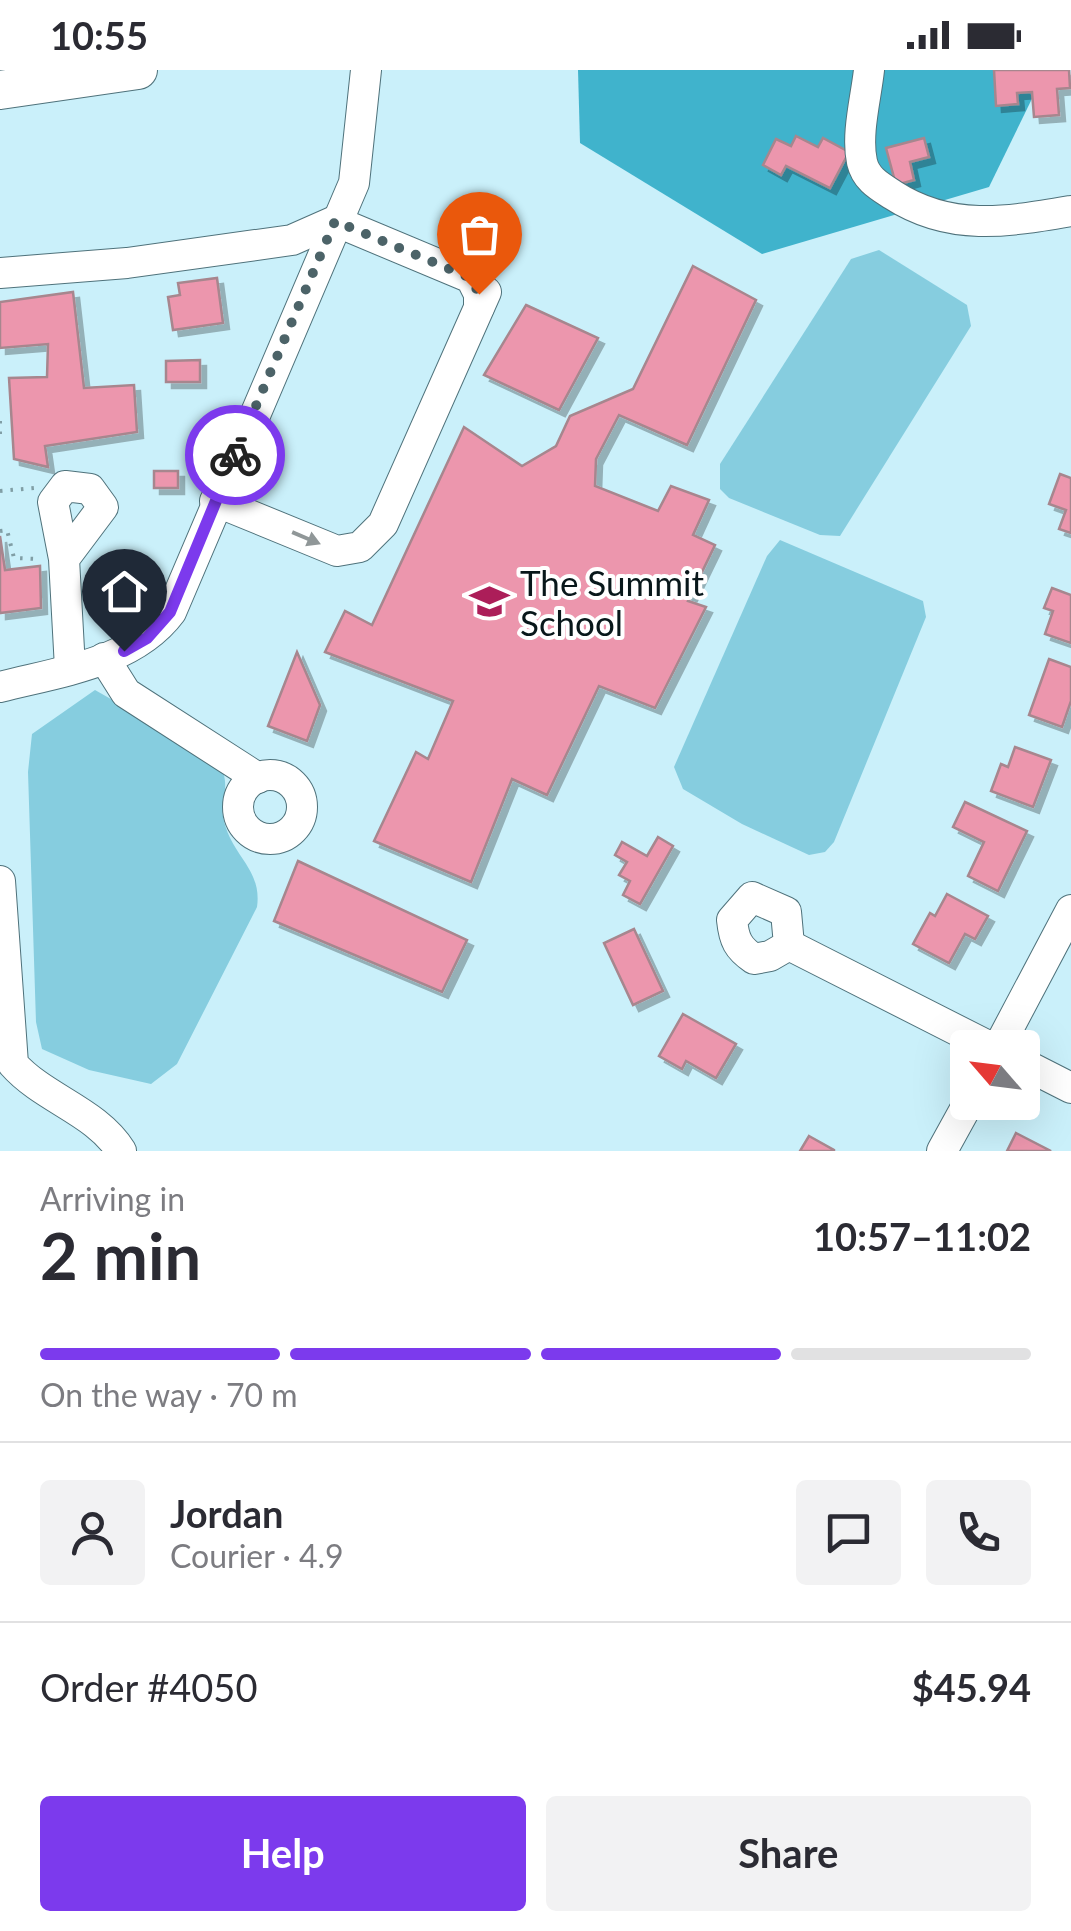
<!DOCTYPE html>
<meta charset="utf-8">
<style>
body{margin:0;font-family:Lato,sans-serif;background:#f2f2f3;color:#2b2b33;height:100vh;display:flex;flex-direction:column;font-size:38px;white-space:nowrap}
*{box-sizing:border-box;margin:0}
p{font-size:32px;color:#7c7c81}
.icon{flex:none;width:55px;height:55px;fill:none;stroke:currentColor;stroke-width:2;stroke-linecap:round;stroke-linejoin:round}
.map{position:relative;height:1081px;overflow:hidden}
.drawer{display:flex;flex-direction:column;background:#fff;flex:1}
.drawer>*{flex:none}
.needle{width:65px;rotate:298deg}
.buttons{position:absolute;left:950px;top:960px;display:grid;gap:20px}
.buttons a{display:grid;place-items:center;width:90px;height:90px;border-radius:10px;background:#fff;box-shadow:0 10px 40px #0002;font-size:50px}
.pin{position:absolute;display:grid;place-items:center;width:85px;height:85px;color:#fff;margin:-102px -42px;border-radius:50% 50% 50% 0;rotate:-45deg;box-shadow:0 0 10px #0007}
.pin .icon{rotate:45deg}
.courier{position:absolute;display:grid;place-items:center;width:100px;height:100px;margin:-50px;border:8px solid #7c3aed;border-radius:50%;background:#fff;color:#222;box-shadow:0 2px 12px #0007}
.overview em{font-style:normal;font-weight:700}
.overview div{display:flex;flex-direction:column-reverse}
.overview{display:flex;align-items:center;justify-content:space-between;height:170px;padding:0 40px}
h1{font-size:65px;font-weight:700;line-height:75px}
.bar{display:grid;grid-template-columns:repeat(4,1fr);gap:15px 10px;align-content:center;height:120px;padding:0 40px}
.bar i{height:12px;border-radius:8px;background:#e1e1e2}
.bar .on{background:#7c3aed}
.bar p{grid-column:span 4}
.line{display:flex;align-items:center;gap:25px;padding:0 40px;border-top:2px solid #e1e1e2}
.line div{flex:1}
.round{display:grid;place-items:center;flex:none;width:105px;height:105px;border-radius:10px;background:#f2f2f3}
.primary-button{display:flex;gap:20px;margin-top:auto;padding:20px 40px}
.primary-button a{flex:1;height:115px;border-radius:10px;background:#7c3aed;color:#fff;font-size:40px;font-weight:700;line-height:115px;text-align:center}
.primary-button a+a{background:#f2f2f3;color:#2b2b33}
.status{display:flex;justify-content:space-between;align-items:center;height:70px;padding:0 50px;background:#fff;direction:ltr}
.status svg{height:28px;fill:currentColor}
.map>svg:first-child{display:block}
.green{fill:#86cddf}
.forest{fill:#40b3cc}
.building{fill:#ec96ad;stroke:#a7868e;stroke-width:2.5;filter:url(#shadow)}
.lines{fill:none;stroke-linecap:round;stroke-linejoin:round}
.minor-casing{stroke:#4f727b;stroke-width:32}
.major-casing{stroke:#4f727b;stroke-width:40}
.path{stroke:#809ea5;stroke-width:4;stroke-dasharray:2.5 8;stroke-linecap:butt}
.minor{stroke:#fff;stroke-width:30}
.major{stroke:#fff;stroke-width:38}
.oneway{fill:#909798}
.done{stroke:#4c6368;stroke-width:10;stroke-dasharray:0 18}
.route{stroke:#7c3aed;stroke-width:12}
.labels{text-anchor:middle;dominant-baseline:central;stroke-width:8;stroke-linejoin:round;paint-order:stroke}
.poi-label{font-size:35px;fill:#08171a;stroke:#fff;text-anchor:start}
</style>
<div class="status"><b>10:55</b><svg viewBox="0 0 49 12"><path d="M0 12V9h3v3zM5 12V6h3v6zM10 12V3h3v9zM15 12V0h3v12zM26 1h20v11H26zM47 4h2v5h-2z"/></svg></div>
<div class="map">
<svg width="1071" height="1081" viewBox="0 0 1071 1081">
<defs>
<filter id="shadow"><feDropShadow dx="6" dy="6" stdDeviation="0" flood-color="#0004"/></filter>
</defs>
<rect width="100%" height="100%" fill="#caf0fa"/>
<g class="green">
<path d="M 879,180 L 967,235 L 971,256 L 840,466 L 820,465 L 729,428 L 720,419 L 720,394 L 851,189 Z"/>
<path d="M 780,470 L 923,531 L 926,547 L 834,772 L 825,782 L 809,785 L 742,754 L 683,719 L 674,697 L 767,486 Z"/>
<path d="M 95,620 L 218,690 C 235,722 215,728 226,758 C 236,788 262,802 257,837 L 177,994 L 151,1014 L 89,1000 L 42,979 L 36,952 L 28,702 L 32,664 Z"/>
</g>
<path class="forest" d="M 578,0 L 1046,0 L 989,117 L 762,184 L 580,73 Z"/>
<g class="building">
<path d="M 994,0 L 1069,0 L 1070,18 L 1057,19 L 1059,45 L 1034,47 L 1032,22 L 1017,23 L 1018,34 L 996,36 Z"/>
<path d="M 796,66 L 818,77 L 823,68 L 849,82 L 830,118 L 786,96 L 781,105 L 763,95 L 776,69 L 791,76 Z"/>
<path d="M 924,68 L 929,87 L 910,92 L 914,110 L 896,115 L 886,78 Z"/>
<path d="M 693,196 L 756,230 L 687,375 L 619,345 L 596,389 L 595,416 L 658,441 L 671,416 L 709,430 L 693,465 L 715,475 L 688,531 L 706,537 L 655,638 L 599,616 L 547,725 L 512,709 L 471,812 L 374,771 L 416,682 L 428,689 L 453,631 L 325,582 L 345,541 L 372,555 L 464,357 L 522,396 L 556,376 L 570,346 L 633,319 Z"/>
<path d="M 217,208 L 223,253 L 173,260 L 168,227 L 180,225 L 178,213 Z"/>
<path d="M 73,222 L 84,318 L 134,315 L 137,362 L 45,376 L 48,397 L 14,389 L 9,308 L 47,307 L 48,274 L 0,278 L 0,232 Z"/>
<path d="M 526,235 L 598,268 L 559,340 L 484,305 Z"/>
<path d="M 200,290 L 200,312 L 166,312 L 166,291 Z"/>
<rect x="154" y="401" width="24" height="17"/>
<path d="M 1060,404 L 1071,408 L 1071,463 L 1059,459 L 1066,440 L 1049,434 Z"/>
<path d="M 0,466 L 5,500 L 40,496 L 41,538 L 0,543 Z"/>
<path d="M 1052,518 L 1071,525 L 1071,573 L 1045,564 L 1053,541 L 1044,538 Z"/>
<path d="M 297,582 L 320,635 L 307,671 L 268,656 Z"/>
<path d="M 1049,589 L 1071,597 L 1071,631 L 1062,657 L 1029,645 Z"/>
<path d="M 1015,677 L 1051,690 L 1033,737 L 991,721 L 1001,694 L 1008,697 Z"/>
<path d="M 965,732 L 1027,761 L 998,821 L 968,806 L 984,772 L 953,757 Z"/>
<path d="M 658,767 L 673,776 L 640,834 L 623,825 L 630,811 L 619,805 L 627,792 L 615,785 L 622,772 L 647,786 Z"/>
<path d="M 298,791 L 467,870 L 442,922 L 274,851 Z"/>
<path d="M 947,824 L 988,846 L 975,869 L 965,864 L 949,893 L 913,874 L 930,843 L 935,846 Z"/>
<path d="M 634,859 L 663,921 L 633,935 L 604,873 Z"/>
<path d="M 683,944 L 736,974 L 716,1008 L 686,991 L 682,999 L 659,986 Z"/>
<path d="M 1016,1063 L 1051,1081 L 1007,1081 Z"/>
<path d="M 809,1066 L 834,1080 L 834,1081 L 800,1081 Z"/>
</g>
<g class="lines">
<defs>
<g id="minor">
<path d="M 869,0 C 866,28 856,64 862,92 C 866,109 879,116 893,125 C 950,162 1007,152 1071,141"/>
<path d="M 0,203 L 127,193 L 292,170 L 335,151 L 471,208 L 479,224 L 479,237"/>
<path d="M 215,431 L 337,481 L 360,477 L 383,454 L 486,222"/>
<path d="M 64,489 L 53,432 L 65,416 L 90,419 L 103,437 L 64,489 L 70,598"/>
<path d="M 104,588 L 126,623 L 258,708"/>
<path d="M 0,617 C 58,602 133,593 171,542 L 354,113 L 366,0"/>
<circle cx="270" cy="737" r="32"/>
<path d="M 0,811 L 13,994 C 44,1029 96,1041 121,1081"/>
<path d="M 752,827 L 786,842 L 789,875 L 770,886 L 754,889 C 738,878 734,870 732,850 Z"/>
<path d="M 789,875 L 992,978"/>
<path d="M 998,978 L 1071,840"/>
<path d="M 1022,993 L 1071,1018"/>
<path d="M 942,1081 L 969,1032"/>
</g>
<path id="major" d="M 0,20 L 138,0"/>
</defs>
<use href="#minor" class="minor-casing"/>
<use href="#major" class="major-casing"/>
<g class="path">
<path d="M 0,351 L 0,366"/>
<path d="M 0,421 L 34,418"/>
<path d="M 0,461 L 7,460 L 14,488 L 38,489"/>
</g>
<use href="#minor" class="minor"/>
<use href="#major" class="major"/>
</g>
<defs><path id="oneway-solid" d="M-6-.8H1V-3.2L6.5 0L1 3.2V.8H-6Z" transform="scale(2.5)"/></defs>
<use class="oneway" href="#oneway-solid" transform="translate(306 468) rotate(23)"/>
<g class="lines">
<path class="done" d="M 235,385 L 335,151 L 471,208 L 479,224"/>
<path class="route" d="M 124,581 L 147,568 L 170,542 L 235,385"/>
</g>
<defs>
<symbol id="school-bare" viewBox="-9 -9 18 18"><path d="M0-5L7-2L0 1L-7-2ZM-4 1L0 2.5L4 1V4Q0 6-4 4Z" fill="#ac1e59" stroke="#fff" stroke-width="2.5" paint-order="stroke"/></symbol>
</defs>
<g fill-rule="evenodd">
<use href="#school-bare" x="462" y="504" width="55" height="55"/>
</g>
<g class="labels">
<g class="poi-label">
<text x="520" y="512">The Summit<tspan x="520" dy="40">School</tspan></text>
</g>
</g>
</svg>
<div class="buttons">
<a><svg class="needle" viewBox="-14 -14 28 28"><path d="M0-13l5 13h-10z" fill="#e53935"/><path d="M0 13l5-13h-10z" fill="#7c7c81"/></svg></a>
</div>
<div class="pin" style="left:479px;top:224px;background:#ea580c"><svg class="icon" aria-label="bag" viewBox="0 0 24 24"><path d="M5 8h14l-1 12H6zM9 8a3 3 0 0 1 6 0"/></svg></div>
<div class="pin" style="left:124px;top:581px;background:#1f2937"><svg class="icon" aria-label="home" viewBox="0 0 24 24"><path d="M3 11l9-7 9 7M6 9v11h12V9"/></svg></div>
<div class="courier" style="left:235px;top:385px"><svg class="icon" aria-label="bike" viewBox="0 0 24 24"><circle cx="6" cy="16" r="4"/><circle cx="18" cy="16" r="4"/><path d="M6 16l4-8h5l3 8M10 8l3 8H6M13 5h3"/></svg></div>
</div>
<section class="drawer">
<div class="overview"><div><h1>2 min</h1><p>Arriving in</p></div><em>10:57–11:02</em></div>
<div class="bar"><i class="on"></i><i class="on"></i><i class="on"></i><i></i><p>On the way · 70 m</p></div>
<div class="line" style="height:180px"><a class="round"><svg class="icon" aria-label="person" viewBox="0 0 24 24"><circle cx="12" cy="8" r="4"/><path d="M4 21q1-7 8-7t8 7"/></svg></a><div><b>Jordan</b><p>Courier · 4.9</p></div><a class="round"><svg class="icon" aria-label="chat" viewBox="0 0 24 24"><path d="M4 5h16v11H9l-5 4z"/></svg></a><a class="round"><svg class="icon" aria-label="phone" viewBox="0 0 24 24"><path d="M5 4h4l2 5-3 2q2 4 5 5l2-3 5 2v4C11 20 4 13 5 4z"/></svg></a></div>
<div class="line" style="height:130px"><div>Order #4050</div><b>$45.94</b></div>
<div class="primary-button"><a>Help</a><a>Share</a></div>
</section>
